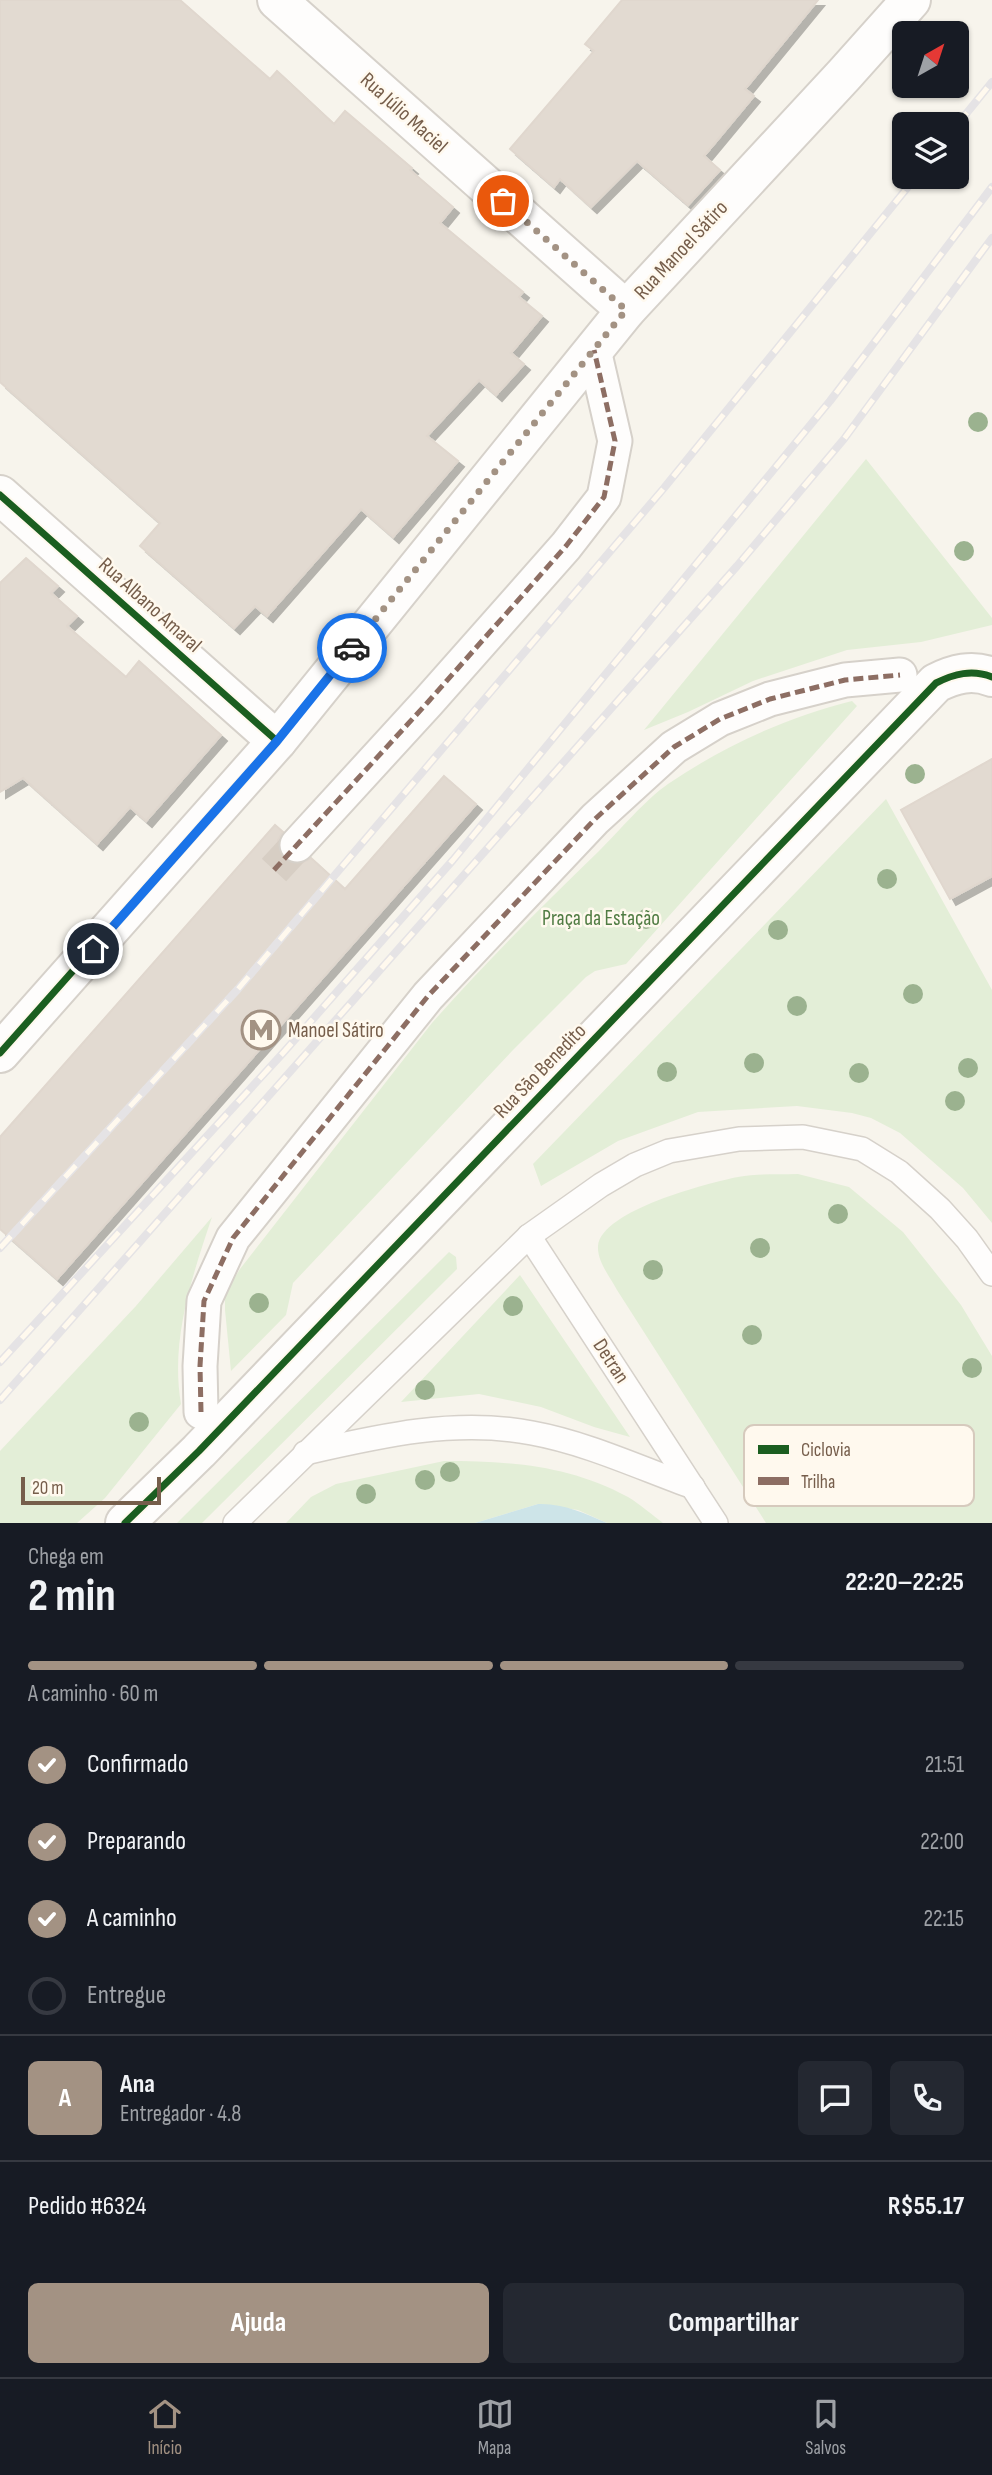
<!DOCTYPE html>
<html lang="pt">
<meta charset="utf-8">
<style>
body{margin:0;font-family:"Sofia Sans Condensed",sans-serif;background:#242831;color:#f1f3f6;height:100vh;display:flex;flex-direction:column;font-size:26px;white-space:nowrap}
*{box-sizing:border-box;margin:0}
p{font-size:23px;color:#9ea1a6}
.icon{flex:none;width:38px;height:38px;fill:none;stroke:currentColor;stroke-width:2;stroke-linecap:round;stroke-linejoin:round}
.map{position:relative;height:1523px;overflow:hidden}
.side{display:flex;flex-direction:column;background:#171b24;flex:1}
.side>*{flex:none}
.needle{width:46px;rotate:39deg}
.buttons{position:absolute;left:892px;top:21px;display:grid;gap:14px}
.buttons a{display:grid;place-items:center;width:77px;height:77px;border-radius:10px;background:#171b24;box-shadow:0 2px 5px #0004;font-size:35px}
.scale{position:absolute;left:21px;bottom:18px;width:140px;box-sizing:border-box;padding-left:7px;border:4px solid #765e4b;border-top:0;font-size:19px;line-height:24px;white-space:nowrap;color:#765e4b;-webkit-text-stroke:5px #fff9ee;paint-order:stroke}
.pin{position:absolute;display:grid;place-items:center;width:60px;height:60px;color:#fff;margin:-30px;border:4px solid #fff;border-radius:50%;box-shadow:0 2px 7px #0007}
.courier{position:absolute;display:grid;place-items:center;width:70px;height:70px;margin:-35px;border:5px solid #1a73e8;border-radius:50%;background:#fff;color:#222;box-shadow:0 2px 9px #0007}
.overview em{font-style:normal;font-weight:700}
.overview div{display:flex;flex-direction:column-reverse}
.overview{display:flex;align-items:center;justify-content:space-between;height:119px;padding:0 28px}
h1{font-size:46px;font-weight:700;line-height:52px}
.bar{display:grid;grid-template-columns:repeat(4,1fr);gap:10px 7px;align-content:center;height:84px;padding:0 28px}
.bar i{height:9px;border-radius:5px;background:#363941}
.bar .on{background:#a39283}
.bar p{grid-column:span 4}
.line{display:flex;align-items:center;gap:18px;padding:0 28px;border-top:2px solid #363941}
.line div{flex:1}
.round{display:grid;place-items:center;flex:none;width:74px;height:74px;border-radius:10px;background:#242831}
ol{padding:0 28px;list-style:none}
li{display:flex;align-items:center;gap:21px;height:77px}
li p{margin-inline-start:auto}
li .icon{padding:7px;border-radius:50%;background:#a39283;color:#fff;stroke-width:4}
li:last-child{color:#9ea1a6}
li i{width:38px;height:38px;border:4px solid #363941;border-radius:50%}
.button{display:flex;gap:14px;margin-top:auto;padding:14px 28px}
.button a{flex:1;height:80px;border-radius:10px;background:#a39283;color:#fff;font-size:28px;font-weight:700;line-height:80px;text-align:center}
.button a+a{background:#242831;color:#f1f3f6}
.tabs{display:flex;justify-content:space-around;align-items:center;height:98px;border-top:2px solid #363941;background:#171b24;font-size:19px;color:#9ea1a6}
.tabs a{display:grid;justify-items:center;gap:4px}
.tabs .on{color:#a39283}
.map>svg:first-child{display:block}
.green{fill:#e3eed7}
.water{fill:#cde4e8}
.building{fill:#e2dad1;stroke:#e0d7ce;stroke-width:2;filter:url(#shadow)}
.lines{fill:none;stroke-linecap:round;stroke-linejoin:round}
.pedestrian-tunnel{stroke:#d7cec4;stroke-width:33;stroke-dasharray:33 17;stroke-linecap:butt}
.service-casing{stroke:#d6d1ca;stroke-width:26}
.pedestrian-casing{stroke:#d6d1ca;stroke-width:37}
.minor-casing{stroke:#d6d1ca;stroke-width:42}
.service{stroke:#fefdfc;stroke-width:23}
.pedestrian{stroke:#fefdfc;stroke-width:33}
.minor{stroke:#fefdfc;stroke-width:38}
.rail-casing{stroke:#e5e3e5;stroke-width:8}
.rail{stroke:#fff9ee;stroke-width:5;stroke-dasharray:16;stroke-linecap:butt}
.quiet{stroke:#8d6e63;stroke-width:5;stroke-dasharray:10 5;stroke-linecap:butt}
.cycleway-casing{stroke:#fff9ee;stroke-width:11}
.cycleway{stroke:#1b5e20;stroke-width:7}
.tree{fill:#9bb28f}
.done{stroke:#a39283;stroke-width:7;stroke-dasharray:0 12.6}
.route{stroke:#1a73e8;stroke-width:9}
.labels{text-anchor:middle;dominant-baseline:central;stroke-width:5;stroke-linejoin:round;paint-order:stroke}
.street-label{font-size:21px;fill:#765e4b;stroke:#fff9ee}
.park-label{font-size:21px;fill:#507c43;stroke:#fff9ee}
.poi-label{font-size:21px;fill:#765e4b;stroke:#fff9ee;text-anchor:start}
.key{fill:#fff9ee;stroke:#d6cabd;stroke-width:2}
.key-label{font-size:19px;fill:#765e4b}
</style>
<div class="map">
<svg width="992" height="1523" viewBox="0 0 992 1523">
<defs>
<filter id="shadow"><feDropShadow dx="6" dy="6" stdDeviation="0" flood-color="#0004"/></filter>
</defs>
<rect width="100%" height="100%" fill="#f7f4ec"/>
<g class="green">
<path d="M 866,459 L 992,618 L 992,625 L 921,642 L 847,650 L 753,681 L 688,712 L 644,730 Z"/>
<path d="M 852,701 L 857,706 L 626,964 L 595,971 L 586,977 L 513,1050 L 293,1283 L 286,1315 L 231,1371 L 225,1310 L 225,1293 L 240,1269 L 432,1023 C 485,963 542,906 599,851 C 620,830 645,800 668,784 C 724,746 787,717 852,701 Z"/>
<path d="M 886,799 L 992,990 L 992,1223 L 963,1188 L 900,1133 L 871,1118 L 852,1113 L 797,1106 L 698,1112 L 618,1141 L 541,1186 L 533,1164 Z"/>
<path d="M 798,1174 L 849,1187 L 903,1232 L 961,1305 L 992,1356 L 992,1523 L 766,1523 L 617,1290 C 610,1277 597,1261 598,1246 C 602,1210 708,1183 738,1177 C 757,1173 779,1175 798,1174 Z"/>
<path d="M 212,1217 C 192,1277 170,1340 181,1404 L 105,1498 L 77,1523 L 0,1523 L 0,1451 L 136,1306 Z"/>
<path d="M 449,1252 L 456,1257 L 457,1269 L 202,1523 L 177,1523 Z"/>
<path d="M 520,1275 L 630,1437 L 594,1427 L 541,1407 L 479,1394 L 401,1402 Z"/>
<path d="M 444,1461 C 510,1461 569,1465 628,1497 C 640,1504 652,1515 663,1523 L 607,1523 L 578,1510 L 538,1504 L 475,1523 L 286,1523 L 311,1497 L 336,1484 Z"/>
</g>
<path class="water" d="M 538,1504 C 563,1503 584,1513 607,1523 L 475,1523 Z"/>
<g class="building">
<path d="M 0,0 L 180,0 L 270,79 L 277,71 L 334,124 L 345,111 L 412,168 L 410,170 L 453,207 L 440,223 L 523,292 L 519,297 L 542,316 L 511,353 L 524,364 L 496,395 L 479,380 L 427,436 L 458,461 L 393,537 L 361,509 L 267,616 L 255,606 L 234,628 L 140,546 L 160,523 L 0,382 Z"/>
<path d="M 622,0 L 818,0 L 745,89 L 754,96 L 704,156 L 720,170 L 688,205 L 637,161 L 591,207 L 560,179 L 554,187 L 510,149 L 594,51 L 585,44 Z"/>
<path d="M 26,558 L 58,586 L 51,593 L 77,616 L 67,626 L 126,677 L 139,661 L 221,735 L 146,821 L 130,807 L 97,844 L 23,778 L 0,792 L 0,583 Z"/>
<path d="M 992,759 L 992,876 L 950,899 L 901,810 Z"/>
<path d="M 444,776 L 476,804 L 57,1279 L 0,1229 L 0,1137 L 275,825 L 283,832 L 278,840 L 279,850 L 285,860 L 294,864 L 302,863 L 311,858 L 345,889 Z"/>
</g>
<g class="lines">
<path class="pedestrian-tunnel" d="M 274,870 L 297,845"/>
<defs>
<g id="service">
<path d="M 529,1236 L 716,1523"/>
<path d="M 305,1453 C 379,1436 456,1418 532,1433 C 587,1443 640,1468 693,1487"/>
<path d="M 235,1523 L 529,1236 L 601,1185 L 635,1165 L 669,1151 L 739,1139 L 803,1137 L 862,1149 L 899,1172 L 940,1209 L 967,1239 L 992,1274"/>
</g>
<g id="pedestrian">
<path d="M 297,845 L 428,702 L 566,546 L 604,497 L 615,441 L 594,350"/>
<path d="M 201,1412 L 200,1366 L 204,1301 L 233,1238 L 428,996 L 595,819 L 674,747 L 720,719 L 770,699 L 845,680 L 900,675"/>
</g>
<g id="minor">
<path d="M 277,0 L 626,310"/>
<path d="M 0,495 L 277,741"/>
<path d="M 0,1053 L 277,741 L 626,310 L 844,75 L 911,0"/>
<path d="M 125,1523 L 199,1451 L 936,683 C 954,674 972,669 992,677"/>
</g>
</defs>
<use href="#service" class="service-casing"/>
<use href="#pedestrian" class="pedestrian-casing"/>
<use href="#minor" class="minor-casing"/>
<use href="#service" class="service"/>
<use href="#pedestrian" class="pedestrian"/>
<use href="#minor" class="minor"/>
<defs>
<g id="rail">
<path d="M 957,125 L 992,82"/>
<path d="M 0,1248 L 238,989 L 664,488 L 916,177"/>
<path d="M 0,1362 L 283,1053 L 453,860 L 830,401 L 992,187"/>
<path d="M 0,1400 L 737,566 L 844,439 L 992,238"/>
</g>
</defs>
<use href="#rail" class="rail-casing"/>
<use href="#rail" class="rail"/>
<g class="quiet">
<path d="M 274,870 L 428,702 L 566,546 L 604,497 L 615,441 L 594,350"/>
<path d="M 201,1412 L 200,1366 L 204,1301 L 233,1238 L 428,996 L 595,819 L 674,747 L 720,719 L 770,699 L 845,680 L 900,675"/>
</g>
<defs>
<g id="cycleway">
<path d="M 0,495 L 277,741 L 0,1053"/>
<path d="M 125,1523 L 199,1451 L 936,683 C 954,674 972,669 992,677"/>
</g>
</defs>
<use href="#cycleway" class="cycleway-casing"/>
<use href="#cycleway" class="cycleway"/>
</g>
<g class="tree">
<circle cx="978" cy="422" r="10"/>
<circle cx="964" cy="551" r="10"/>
<circle cx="915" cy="774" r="10"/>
<circle cx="887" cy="879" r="10"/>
<circle cx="646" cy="919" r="10"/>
<circle cx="778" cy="930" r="10"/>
<circle cx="913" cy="994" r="10"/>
<circle cx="797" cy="1006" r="10"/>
<circle cx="754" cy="1063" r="10"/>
<circle cx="968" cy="1068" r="10"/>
<circle cx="667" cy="1072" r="10"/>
<circle cx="859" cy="1073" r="10"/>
<circle cx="955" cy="1101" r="10"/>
<circle cx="838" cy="1214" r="10"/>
<circle cx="760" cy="1248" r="10"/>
<circle cx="653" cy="1270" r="10"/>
<circle cx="259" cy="1303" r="10"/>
<circle cx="513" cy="1306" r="10"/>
<circle cx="752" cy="1335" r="10"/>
<circle cx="972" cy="1368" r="10"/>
<circle cx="425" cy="1390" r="10"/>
<circle cx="139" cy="1422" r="10"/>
<circle cx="450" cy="1472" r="10"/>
<circle cx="425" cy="1480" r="10"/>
<circle cx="366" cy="1494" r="10"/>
</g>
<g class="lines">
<path class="done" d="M 352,648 L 626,310 L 503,201"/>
<path class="route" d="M 93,949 L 277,741 L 352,648"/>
</g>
<defs>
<symbol id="metro-ring" viewBox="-11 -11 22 22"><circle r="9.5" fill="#fff9ee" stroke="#a39283" stroke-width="1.5"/><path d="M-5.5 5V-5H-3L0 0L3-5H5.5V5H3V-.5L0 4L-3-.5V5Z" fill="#a39283"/></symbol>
</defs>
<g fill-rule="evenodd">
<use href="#metro-ring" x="239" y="1008" width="44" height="44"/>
</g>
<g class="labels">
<g class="street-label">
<text transform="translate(404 113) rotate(42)">Rua Júlio Maciel</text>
<text transform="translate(681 250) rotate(-47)">Rua Manoel Sátiro</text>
<text transform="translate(150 605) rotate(42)">Rua Albano Amaral</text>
<text transform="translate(540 1071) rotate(-46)">Rua São Benedito</text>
<text transform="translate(611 1361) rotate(57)">Detran</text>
</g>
<g class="park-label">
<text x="601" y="918">Praça da Estação</text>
</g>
<g class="poi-label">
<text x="288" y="1030">Manoel Sátiro</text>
</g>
</g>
<rect x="744" y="1425" width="230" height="81" rx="10" class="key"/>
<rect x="758" y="1445" width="31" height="9" fill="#1b5e20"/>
<rect x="758" y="1477" width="31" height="8" fill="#8d6e63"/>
<g class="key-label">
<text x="801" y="1456">Ciclovia</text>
<text x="801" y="1488">Trilha</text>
</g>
</svg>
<div class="buttons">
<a><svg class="needle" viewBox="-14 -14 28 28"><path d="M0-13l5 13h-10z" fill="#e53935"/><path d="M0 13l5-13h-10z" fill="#9ea1a6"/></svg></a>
<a><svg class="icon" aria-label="layers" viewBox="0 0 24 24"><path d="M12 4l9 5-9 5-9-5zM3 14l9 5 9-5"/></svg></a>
</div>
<div class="scale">20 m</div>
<div class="pin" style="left:503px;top:201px;background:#ea580c"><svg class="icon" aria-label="bag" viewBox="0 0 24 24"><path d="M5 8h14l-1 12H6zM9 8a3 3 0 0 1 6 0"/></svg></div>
<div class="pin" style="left:93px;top:949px;background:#1f2937"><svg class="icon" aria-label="home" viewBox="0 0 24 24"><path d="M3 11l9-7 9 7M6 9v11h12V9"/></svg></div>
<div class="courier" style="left:352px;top:648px"><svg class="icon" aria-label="car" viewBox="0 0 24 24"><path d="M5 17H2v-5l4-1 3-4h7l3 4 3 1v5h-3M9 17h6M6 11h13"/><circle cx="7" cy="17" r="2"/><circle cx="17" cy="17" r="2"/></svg></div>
</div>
<section class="side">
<div class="overview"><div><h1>2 min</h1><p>Chega em</p></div><em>22:20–22:25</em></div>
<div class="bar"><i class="on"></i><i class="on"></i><i class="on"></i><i></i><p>A caminho · 60 m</p></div>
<ol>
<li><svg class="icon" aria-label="check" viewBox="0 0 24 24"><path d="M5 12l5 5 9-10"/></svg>Confirmado<p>21:51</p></li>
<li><svg class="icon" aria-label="check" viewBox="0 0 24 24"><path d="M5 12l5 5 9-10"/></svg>Preparando<p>22:00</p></li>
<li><svg class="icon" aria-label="check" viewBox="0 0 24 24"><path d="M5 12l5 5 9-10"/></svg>A caminho<p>22:15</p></li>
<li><i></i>Entregue</li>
</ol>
<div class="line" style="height:126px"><b class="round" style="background:#a39283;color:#fff">A</b><div><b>Ana</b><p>Entregador · 4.8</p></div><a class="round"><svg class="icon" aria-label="chat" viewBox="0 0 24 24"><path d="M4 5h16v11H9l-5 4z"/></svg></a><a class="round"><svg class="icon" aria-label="phone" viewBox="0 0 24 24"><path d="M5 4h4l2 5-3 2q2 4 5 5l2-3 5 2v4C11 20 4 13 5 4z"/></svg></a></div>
<div class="line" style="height:91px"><div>Pedido #6324</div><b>R$55.17</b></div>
<div class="button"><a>Ajuda</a><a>Compartilhar</a></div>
</section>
<nav class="tabs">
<a class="on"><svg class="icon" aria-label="home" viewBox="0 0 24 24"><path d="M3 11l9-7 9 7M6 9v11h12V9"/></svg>Início</a>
<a><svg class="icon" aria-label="map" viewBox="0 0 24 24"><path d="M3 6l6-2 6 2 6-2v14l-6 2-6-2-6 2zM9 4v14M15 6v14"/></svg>Mapa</a>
<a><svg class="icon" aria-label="saved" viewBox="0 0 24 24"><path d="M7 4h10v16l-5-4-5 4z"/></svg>Salvos</a>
</nav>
